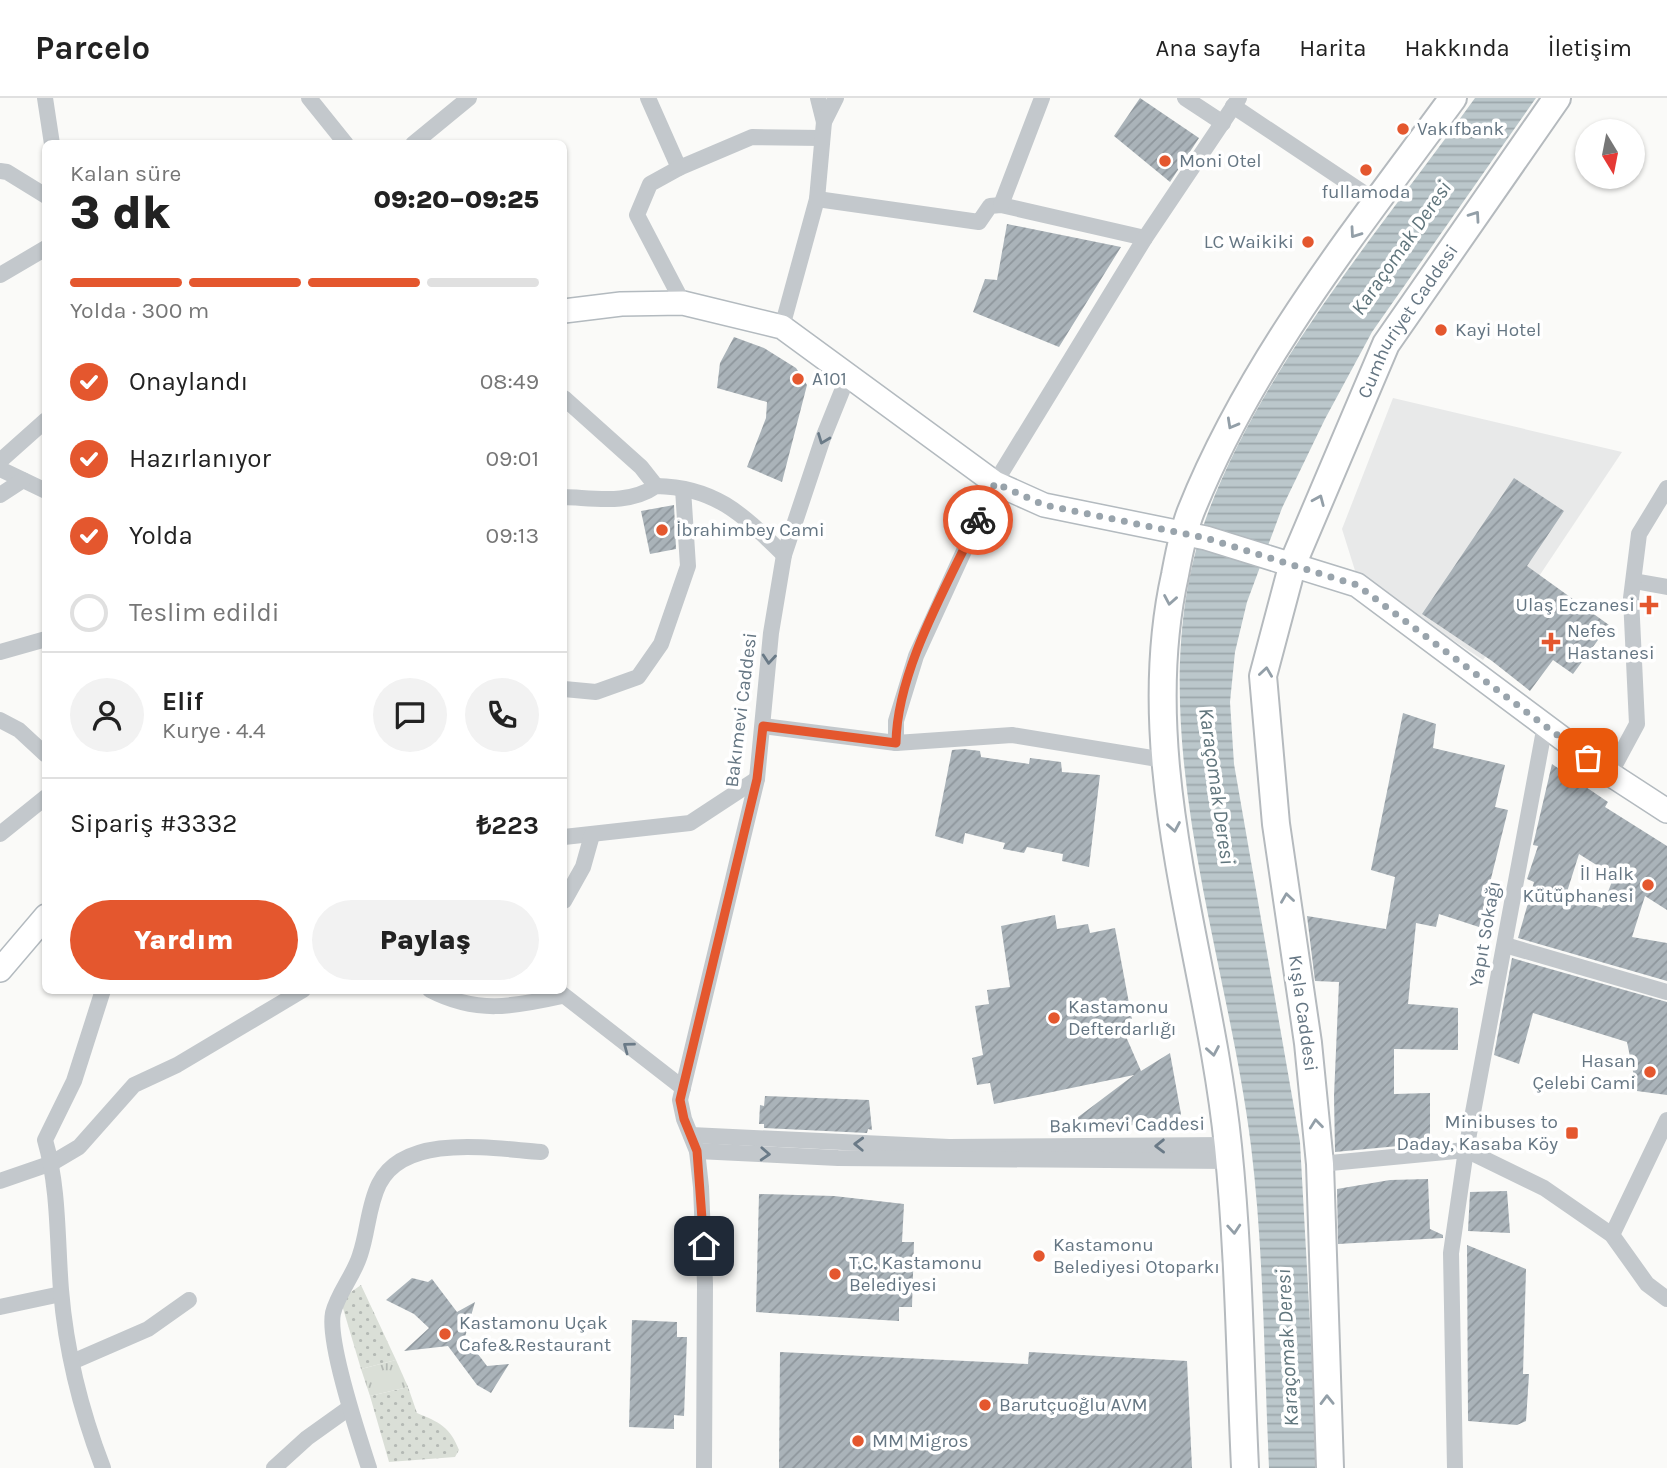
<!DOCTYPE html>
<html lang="tr">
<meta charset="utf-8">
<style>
body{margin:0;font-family:Karla,sans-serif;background:#f2f2f2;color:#222;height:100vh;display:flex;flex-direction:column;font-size:26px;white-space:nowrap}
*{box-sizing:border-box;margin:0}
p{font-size:23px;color:#767676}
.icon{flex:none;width:38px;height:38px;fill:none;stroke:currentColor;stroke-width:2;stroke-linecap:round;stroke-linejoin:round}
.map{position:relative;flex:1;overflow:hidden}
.details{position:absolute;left:42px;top:42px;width:525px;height:854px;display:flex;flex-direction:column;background:#fff;border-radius:10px;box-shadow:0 2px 5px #0004}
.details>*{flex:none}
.needle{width:46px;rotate:170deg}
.tools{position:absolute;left:1575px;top:21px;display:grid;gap:14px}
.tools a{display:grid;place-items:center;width:70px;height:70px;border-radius:50%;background:#fff;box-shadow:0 2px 5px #0004;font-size:35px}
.pin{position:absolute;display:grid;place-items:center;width:60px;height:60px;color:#fff;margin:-30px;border-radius:14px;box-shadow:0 4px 10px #0006}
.courier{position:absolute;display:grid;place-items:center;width:70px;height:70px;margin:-35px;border:5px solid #e4572e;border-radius:50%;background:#fff;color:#222;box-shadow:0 2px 9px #0007}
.headline em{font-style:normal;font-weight:800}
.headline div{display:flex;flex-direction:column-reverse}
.headline{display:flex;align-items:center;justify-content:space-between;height:119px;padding:0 28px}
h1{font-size:46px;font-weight:800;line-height:52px}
.bar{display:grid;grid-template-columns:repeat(4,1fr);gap:10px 7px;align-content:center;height:84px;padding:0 28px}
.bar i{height:9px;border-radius:5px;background:#e0e0e0}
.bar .on{background:#e4572e}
.bar p{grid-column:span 4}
.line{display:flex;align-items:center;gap:18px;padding:0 28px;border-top:2px solid #e0e0e0}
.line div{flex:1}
.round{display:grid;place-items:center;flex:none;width:74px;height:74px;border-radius:37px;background:#f2f2f2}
ol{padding:0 28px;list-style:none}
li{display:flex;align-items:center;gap:21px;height:77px}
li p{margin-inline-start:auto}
li .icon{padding:7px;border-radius:50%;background:#e4572e;color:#fff;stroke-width:4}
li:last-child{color:#767676}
li i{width:38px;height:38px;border:4px solid #e0e0e0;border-radius:50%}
.action{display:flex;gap:14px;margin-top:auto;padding:14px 28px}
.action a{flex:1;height:80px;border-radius:42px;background:#e4572e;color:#fff;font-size:28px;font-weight:800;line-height:80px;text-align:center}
.action a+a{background:#f2f2f2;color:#222}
header{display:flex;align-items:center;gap:42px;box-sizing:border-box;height:98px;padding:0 35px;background:#fff;border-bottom:2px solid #e0e0e0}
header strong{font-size:33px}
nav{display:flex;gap:38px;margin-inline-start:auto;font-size:24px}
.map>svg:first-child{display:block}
.built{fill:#e8e9e9}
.grass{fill:url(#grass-dots)}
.park{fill:url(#park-tufts)}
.water{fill:url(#water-rules)}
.building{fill:url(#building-hatch);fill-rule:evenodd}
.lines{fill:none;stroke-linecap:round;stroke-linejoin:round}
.secondary-casing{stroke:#b3babf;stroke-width:26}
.primary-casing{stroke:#b5babe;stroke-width:30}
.street{stroke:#c3c8cc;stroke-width:16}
.secondary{stroke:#fff;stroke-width:23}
.primary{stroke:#fff;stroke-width:26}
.oneway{stroke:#939fa8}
.oneway2{stroke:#6a7a87}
.done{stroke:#99a4ac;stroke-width:7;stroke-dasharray:0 12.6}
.route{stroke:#e4572e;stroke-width:9}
.poi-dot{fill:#e4572e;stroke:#fff;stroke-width:2.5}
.labels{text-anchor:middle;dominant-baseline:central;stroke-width:7;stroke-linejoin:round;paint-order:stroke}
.poi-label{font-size:19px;fill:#657683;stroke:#fff;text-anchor:start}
.street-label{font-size:19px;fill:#657683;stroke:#fff}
.water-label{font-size:21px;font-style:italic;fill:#60757c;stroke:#fff}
</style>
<header>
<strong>Parcelo</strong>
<nav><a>Ana sayfa</a><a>Harita</a><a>Hakkında</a><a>İletişim</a></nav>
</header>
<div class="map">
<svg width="1667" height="1370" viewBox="0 0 1667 1370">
<defs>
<pattern id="grass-dots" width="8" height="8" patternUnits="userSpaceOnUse" patternTransform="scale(1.75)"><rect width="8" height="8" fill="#dadfd7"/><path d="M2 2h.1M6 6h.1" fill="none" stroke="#b4b9b4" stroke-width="1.8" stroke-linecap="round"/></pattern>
<pattern id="park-tufts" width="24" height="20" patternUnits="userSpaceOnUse" patternTransform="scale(1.75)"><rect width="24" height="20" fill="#dadfd7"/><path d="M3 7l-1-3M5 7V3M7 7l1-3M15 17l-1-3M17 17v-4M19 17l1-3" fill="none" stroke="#b4b9b4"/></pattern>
<pattern id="water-rules" width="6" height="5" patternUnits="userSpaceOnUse" patternTransform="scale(1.75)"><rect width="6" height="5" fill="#bbc7cb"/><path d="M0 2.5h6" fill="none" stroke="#9ca6aa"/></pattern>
<pattern id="building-hatch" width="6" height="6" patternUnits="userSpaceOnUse" patternTransform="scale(1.75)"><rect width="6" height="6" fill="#aab3b9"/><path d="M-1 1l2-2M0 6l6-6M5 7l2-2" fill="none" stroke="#8e969c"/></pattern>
</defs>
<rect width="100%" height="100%" fill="#fafaf8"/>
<path class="built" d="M 1393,300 L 1622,354 L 1483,562 L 1357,479 L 1342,431 Z"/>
<g class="grass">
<path d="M 361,1187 L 396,1262 L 361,1271 L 342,1207 L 348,1196 Z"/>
<path d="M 408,1289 L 417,1315 C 439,1324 450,1329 459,1352 L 455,1359 L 389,1364 L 370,1298 Z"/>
</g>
<path class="park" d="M 396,1262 L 408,1289 L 370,1298 L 361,1271 Z"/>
<path class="water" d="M 1475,0 L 1536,0 L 1372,234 L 1325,321 L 1282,410 L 1247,504 L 1235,554 L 1230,604 L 1234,666 L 1300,1044 L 1318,1370 L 1269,1370 C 1264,1263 1264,1154 1251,1048 C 1226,845 1133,611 1209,412 C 1266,264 1383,128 1475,0 Z"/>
<g class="building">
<path d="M 1140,0 L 1199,40 L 1170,84 L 1114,38 Z"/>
<path d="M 1007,126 L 1121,149 L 1059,249 L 973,214 L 985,181 L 997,182 Z"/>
<path d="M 734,239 L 764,250 L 796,270 L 807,287 L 782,384 L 747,369 L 766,320 L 767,304 L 717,290 L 720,265 Z"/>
<path d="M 1514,380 L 1564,413 L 1527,468 L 1609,527 L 1573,576 L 1553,562 L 1530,593 L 1492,563 L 1422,516 Z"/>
<path d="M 674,407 L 676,451 L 650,456 L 641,413 Z"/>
<path d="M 1403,615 L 1436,626 L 1433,650 L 1505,667 L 1495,709 L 1508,712 L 1479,829 L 1439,816 L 1436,829 L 1416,825 L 1408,906 L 1458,910 L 1458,952 L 1394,951 L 1394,996 L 1430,995 L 1430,1045 L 1335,1054 L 1334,998 L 1339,884 L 1315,883 L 1307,818 L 1386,831 L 1395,779 L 1371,772 Z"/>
<path d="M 964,651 L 980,653 L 981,659 L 1029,666 L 1030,660 L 1061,664 L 1062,674 L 1100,677 L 1089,769 L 1062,763 L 1063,756 L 1027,749 L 1024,755 L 1003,751 L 1005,745 L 965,735 L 963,746 L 935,738 L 952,652 Z"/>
<path d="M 1552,666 L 1608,704 L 1605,709 L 1667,748 L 1667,812 L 1645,798 L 1632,839 L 1667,845 L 1667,883 L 1518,840 L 1534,784 L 1527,781 L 1538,748 L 1533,747 ZM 1579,756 L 1614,778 L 1602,810 L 1566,797 Z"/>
<path d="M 1055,817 L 1057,831 L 1088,826 L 1090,835 L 1115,830 L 1134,932 L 1124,934 L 1141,973 L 1170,955 L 1181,1016 L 1177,1026 L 1065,1029 L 1134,977 L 994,1006 L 990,985 L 977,987 L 972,960 L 983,957 L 975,908 L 989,906 L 987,892 L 1010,889 L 1001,828 Z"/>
<path d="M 1512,860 L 1667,904 L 1667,997 L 1637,993 L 1627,944 L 1533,915 L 1519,966 L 1494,957 Z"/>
<path d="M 765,998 L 869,1002 L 872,1032 L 868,1031 L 867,1035 L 764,1030 L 764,1026 L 759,1026 L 760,1007 L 764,1008 Z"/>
<path d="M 1428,1081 L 1430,1131 L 1443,1137 L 1443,1140 L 1338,1146 L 1337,1091 L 1390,1082 Z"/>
<path d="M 1507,1093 L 1510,1135 L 1468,1133 L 1470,1094 Z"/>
<path d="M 759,1096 L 834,1098 L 904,1106 L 902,1144 L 914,1144 L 912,1209 L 899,1209 L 899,1223 L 756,1214 Z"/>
<path d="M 1467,1147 L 1526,1171 L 1523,1276 L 1529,1276 L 1526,1323 L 1517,1327 L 1468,1323 Z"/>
<path d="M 412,1180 L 428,1184 L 432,1181 L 457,1214 L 475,1204 L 465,1239 L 487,1268 L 509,1266 L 491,1295 L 477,1287 L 448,1248 L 404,1253 L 429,1230 L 414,1216 L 386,1202 Z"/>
<path d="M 632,1222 L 677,1224 L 677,1239 L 687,1239 L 684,1318 L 674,1317 L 674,1331 L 629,1329 Z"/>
<path d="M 780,1254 L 1028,1266 L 1029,1254 L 1187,1263 L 1192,1370 L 779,1370 Z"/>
</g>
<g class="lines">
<defs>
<g id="secondary">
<path d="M 564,213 L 621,206 L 683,205 L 782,229 L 995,385 L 1044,407 L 1206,440 L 1357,487 L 1610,676 L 1667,713"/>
<path d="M 0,872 L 46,818"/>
</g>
<g id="primary">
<path d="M 1245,1370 C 1240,1263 1239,1155 1228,1048 C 1209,860 1133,666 1175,477 C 1179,456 1183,433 1191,413 C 1252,261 1357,131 1453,0"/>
<path id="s1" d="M 1330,1370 L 1320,1066 L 1308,945 L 1276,726 L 1263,578 L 1293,465 L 1386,246 L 1557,0"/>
</g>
</defs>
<use href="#secondary" class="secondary-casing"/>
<use href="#primary" class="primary-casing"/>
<g class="street">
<path d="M 45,0 L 52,46"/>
<path d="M 309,0 L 346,46"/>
<path d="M 648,0 L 679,70"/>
<path d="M 818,0 L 824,24"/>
<path d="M 1185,0 L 1223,25"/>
<path d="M 1233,8 L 1377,104"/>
<path d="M 413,46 L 469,0"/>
<path d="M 0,73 L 7,74 L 46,98"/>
<path d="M 817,101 L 979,124 L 990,108 L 1001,107 L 1145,140"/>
<path d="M 1001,107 L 1042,0"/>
<path d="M 0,177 L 46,150"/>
<path d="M 683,205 L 637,117 L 650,86 L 679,70 L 752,39 L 822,40"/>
<path d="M 782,229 L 817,101 L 824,24 L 836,0"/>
<path d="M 564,300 L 641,369 L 656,388"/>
<path d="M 0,363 L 46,322"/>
<path d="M 0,371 L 46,393"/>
<path d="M 0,397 L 23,382"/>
<path d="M 564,399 C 595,400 629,407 656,388 C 717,389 744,418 784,457"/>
<path d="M 1634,483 L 1667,489"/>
<path d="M 0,554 L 46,541"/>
<path d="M 564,591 L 596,594 L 638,579 L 661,546 L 688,468 L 683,391"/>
<path d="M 0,622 L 19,632 L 46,657"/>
<path d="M 763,628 L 896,645 L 1012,637 L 1164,662"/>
<path d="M 896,645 L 896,623 L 916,558 L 995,385 L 1145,140 L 1239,0"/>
<path d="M 1610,676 L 1637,626 L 1631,500 L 1639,436 L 1667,390"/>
<path d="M 0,736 L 46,699"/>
<path d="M 564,739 L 690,725 L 757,681"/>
<path d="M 564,803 L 583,769 L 592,737"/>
<path d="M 1505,847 L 1667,894"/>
<path d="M 430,892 C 476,916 513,909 562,898"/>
<path d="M 557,892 L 683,990"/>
<path d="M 691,1037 L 949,1049 L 1228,1047"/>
<path d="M 697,1053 L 838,1060 L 1229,1063"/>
<path d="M 1320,1066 L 1466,1052 L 1544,1090 L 1612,1137 L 1647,1186 L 1667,1201"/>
<path d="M 0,1083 L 52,1065 L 79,1049 L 134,987 L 177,967 L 303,892"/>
<path d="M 1612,1137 L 1667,1022"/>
<path d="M 0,1209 L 61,1196"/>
<path d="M 72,1264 L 148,1231 L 189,1202"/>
<path d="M 103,1370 C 81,1313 66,1253 61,1192 C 57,1142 59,1090 45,1042 L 74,983 L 103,892"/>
<path d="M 274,1370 L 307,1340 L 349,1310"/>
<path d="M 369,1370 C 359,1339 327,1244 333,1215 C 338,1195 354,1177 360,1157 C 368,1134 368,1108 379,1086 C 405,1034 495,1051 541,1054"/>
<path d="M 704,1370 L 705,1186 L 701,1089 L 697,1053 L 684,1021 L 680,1002 L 757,681 L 771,535 L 784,457 L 823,340 L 848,278"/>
<path d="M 1455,1370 L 1451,1155 L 1466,1052 L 1545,627"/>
</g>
<use href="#secondary" class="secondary"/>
<use href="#primary" class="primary"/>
</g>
<defs><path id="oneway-chevron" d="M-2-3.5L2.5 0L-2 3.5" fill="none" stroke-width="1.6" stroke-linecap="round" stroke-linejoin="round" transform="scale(1.75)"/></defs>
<g class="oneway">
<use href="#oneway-chevron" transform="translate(1475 118) rotate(-55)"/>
<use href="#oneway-chevron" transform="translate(1355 135) rotate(125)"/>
<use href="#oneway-chevron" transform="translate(1232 326) rotate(119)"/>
<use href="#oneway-chevron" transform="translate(1319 402) rotate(-67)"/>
<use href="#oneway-chevron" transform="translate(1170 502) rotate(100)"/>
<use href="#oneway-chevron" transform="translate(1266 574) rotate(-82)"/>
<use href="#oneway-chevron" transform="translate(1174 729) rotate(80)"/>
<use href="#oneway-chevron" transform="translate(1287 800) rotate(-98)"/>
<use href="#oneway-chevron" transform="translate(1213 953) rotate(80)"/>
<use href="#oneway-chevron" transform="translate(1316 1026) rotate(-96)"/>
<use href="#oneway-chevron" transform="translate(1234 1131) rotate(86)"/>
<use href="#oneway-chevron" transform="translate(1327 1302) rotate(-91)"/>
</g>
<g class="oneway2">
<use href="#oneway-chevron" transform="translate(823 341) rotate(111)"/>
<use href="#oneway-chevron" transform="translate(769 561) rotate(95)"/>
<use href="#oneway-chevron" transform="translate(628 949) rotate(-143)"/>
<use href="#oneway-chevron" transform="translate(859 1046) rotate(-178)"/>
<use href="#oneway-chevron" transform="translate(1160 1048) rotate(179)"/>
<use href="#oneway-chevron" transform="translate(765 1056) rotate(3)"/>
</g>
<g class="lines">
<path class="done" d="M 978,422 L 995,385 L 1044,407 L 1206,440 L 1357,487 L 1588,660"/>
<path class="route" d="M 704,1148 L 697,1053 L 684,1021 L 680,1002 L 757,681 L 763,628 L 896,645 C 897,572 947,488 978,422"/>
</g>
<g class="poi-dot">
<circle cx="1403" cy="31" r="7"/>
<circle cx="1165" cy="63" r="7"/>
<circle cx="1366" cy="72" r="7"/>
<circle cx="1308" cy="144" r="7"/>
<circle cx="1441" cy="232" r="7"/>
<circle cx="798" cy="281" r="7"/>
<circle cx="662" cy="432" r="7"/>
<path d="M1645.5 496.5h7v7h7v7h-7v7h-7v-7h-7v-7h7z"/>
<path d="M1547.5 533.5h7v7h7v7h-7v7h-7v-7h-7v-7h7z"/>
<circle cx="1648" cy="787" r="7"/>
<circle cx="1054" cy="920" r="7"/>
<circle cx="1650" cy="974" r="7"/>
<rect x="1565" y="1028" width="14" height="14" rx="3.5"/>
<circle cx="1039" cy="1158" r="7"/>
<circle cx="835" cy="1176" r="7"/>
<circle cx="445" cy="1236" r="7"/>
<circle cx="985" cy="1307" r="7"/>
<circle cx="858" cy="1343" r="7"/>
</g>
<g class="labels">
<g class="poi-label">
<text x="1417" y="31">Vakıfbank</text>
<text x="1179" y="63">Moni Otel</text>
<text x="1366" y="94" text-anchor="middle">fullamoda</text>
<text x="1294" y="144" text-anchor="end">LC Waikiki</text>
<text x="1455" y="232">Kayi Hotel</text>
<text x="812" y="281">A101</text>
<text x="676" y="432">İbrahimbey Cami</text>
<text x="1635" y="507" text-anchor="end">Ulaş Eczanesi</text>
<text x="1567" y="533">Nefes<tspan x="1567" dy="22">Hastanesi</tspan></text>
<text x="1634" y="776" text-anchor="end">İl Halk<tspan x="1634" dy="22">Kütüphanesi</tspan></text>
<text x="1068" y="909">Kastamonu<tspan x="1068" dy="22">Defterdarlığı</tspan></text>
<text x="1636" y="963" text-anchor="end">Hasan<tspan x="1636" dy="22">Çelebi Cami</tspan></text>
<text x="1558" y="1024" text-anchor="end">Minibuses to<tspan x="1558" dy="22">Daday, Kasaba Köy</tspan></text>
<text x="1053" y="1147">Kastamonu<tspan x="1053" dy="22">Belediyesi Otoparkı</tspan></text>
<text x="849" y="1165">T.C. Kastamonu<tspan x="849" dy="22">Belediyesi</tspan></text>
<text x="459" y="1225">Kastamonu Uçak<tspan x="459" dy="22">Cafe&amp;Restaurant</tspan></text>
<text x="999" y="1307">Barutçuoğlu AVM</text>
<text x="872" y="1343">MM Migros</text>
</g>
<g class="street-label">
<text stroke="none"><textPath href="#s1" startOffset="1181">Cumhuriyet Caddesi</textPath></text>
<text transform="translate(741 612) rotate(-83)">Bakımevi Caddesi</text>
<text transform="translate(1485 836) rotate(-80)">Yapıt Sokağı</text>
<text transform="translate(1303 915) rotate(82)">Kışla Caddesi</text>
<text transform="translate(1127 1027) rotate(-1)">Bakımevi Caddesi</text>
</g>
<g class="water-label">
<text transform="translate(1401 150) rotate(-55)">Karaçomak Deresi</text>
<text transform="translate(1217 688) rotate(82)">Karaçomak Deresi</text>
<text transform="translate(1287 1250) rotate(-93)">Karaçomak Deresi</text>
</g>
</g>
</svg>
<div class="tools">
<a><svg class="needle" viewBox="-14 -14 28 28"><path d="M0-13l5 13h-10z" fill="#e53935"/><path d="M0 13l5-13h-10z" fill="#767676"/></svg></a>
</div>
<div class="pin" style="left:1588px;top:660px;background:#ea580c"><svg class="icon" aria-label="bag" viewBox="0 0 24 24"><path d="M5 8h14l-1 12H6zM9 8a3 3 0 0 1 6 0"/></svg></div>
<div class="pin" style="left:704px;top:1148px;background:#1f2937"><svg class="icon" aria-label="home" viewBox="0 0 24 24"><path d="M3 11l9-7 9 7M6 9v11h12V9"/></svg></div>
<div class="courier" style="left:978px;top:422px"><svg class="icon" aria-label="bike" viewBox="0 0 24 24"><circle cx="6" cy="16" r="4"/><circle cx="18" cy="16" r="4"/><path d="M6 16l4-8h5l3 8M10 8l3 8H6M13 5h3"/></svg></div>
<section class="details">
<div class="headline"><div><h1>3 dk</h1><p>Kalan süre</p></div><em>09:20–09:25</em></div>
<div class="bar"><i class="on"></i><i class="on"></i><i class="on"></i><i></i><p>Yolda · 300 m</p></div>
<ol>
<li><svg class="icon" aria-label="check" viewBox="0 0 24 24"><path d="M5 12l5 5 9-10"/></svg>Onaylandı<p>08:49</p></li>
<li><svg class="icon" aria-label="check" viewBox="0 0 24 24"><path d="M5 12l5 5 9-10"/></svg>Hazırlanıyor<p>09:01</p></li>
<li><svg class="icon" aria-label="check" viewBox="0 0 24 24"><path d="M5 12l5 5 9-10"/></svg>Yolda<p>09:13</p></li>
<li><i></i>Teslim edildi</li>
</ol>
<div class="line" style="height:126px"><a class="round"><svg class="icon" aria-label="person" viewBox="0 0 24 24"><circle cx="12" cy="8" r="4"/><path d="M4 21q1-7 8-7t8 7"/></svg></a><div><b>Elif</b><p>Kurye · 4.4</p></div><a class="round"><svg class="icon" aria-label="chat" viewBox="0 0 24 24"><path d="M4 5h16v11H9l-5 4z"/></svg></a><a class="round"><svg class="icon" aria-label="phone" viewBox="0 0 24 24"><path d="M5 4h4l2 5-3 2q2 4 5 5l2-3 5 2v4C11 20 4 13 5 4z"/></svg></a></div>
<div class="line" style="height:91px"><div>Sipariş #3332</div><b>₺223</b></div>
<div class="action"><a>Yardım</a><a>Paylaş</a></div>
</section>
</div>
